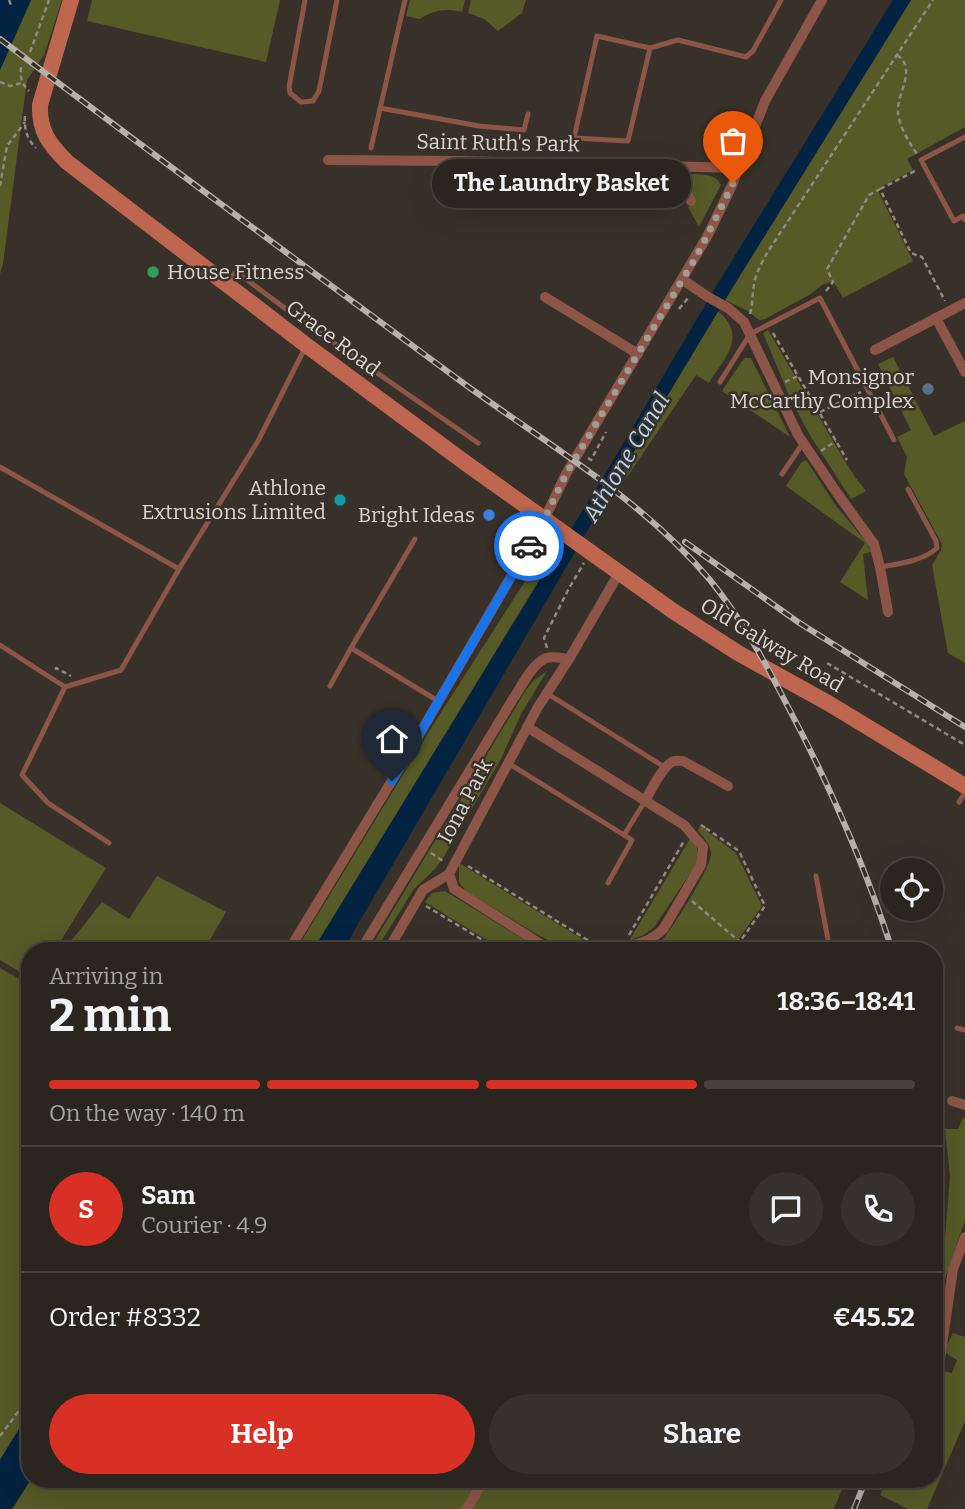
<!DOCTYPE html>
<meta charset="utf-8">
<style>
body{margin:0;font-family:Bitter,serif;background:#36312c;color:#f1f3f6;height:100vh;display:flex;flex-direction:column;font-size:26px;white-space:nowrap}
*{box-sizing:border-box;margin:0}
p{font-size:23px;color:#a5a5a4}
.icon{flex:none;width:38px;height:38px;fill:none;stroke:currentColor;stroke-width:2;stroke-linecap:round;stroke-linejoin:round}
.map{position:relative;flex:1;overflow:hidden}
.drawer{position:absolute;left:21px;top:942px;width:922px;height:546px;display:flex;flex-direction:column;background:#2a251f;border-radius:28px;box-shadow:0 7px 28px #0002,0 0 0 2px #46423d}
.drawer>*{flex:none}
.fabs{position:absolute;left:880px;top:858px;display:grid;gap:14px}
.fabs a{display:grid;place-items:center;width:63px;height:63px;border-radius:50%;background:#2a251f;box-shadow:0 7px 28px #0002,0 0 0 2px #46423d;font-size:35px}
.pin{position:absolute;display:grid;place-items:center;width:60px;height:60px;color:#fff;margin:-72px -30px;border-radius:50% 50% 50% 0;rotate:-45deg;box-shadow:0 0 7px #0007}
.pin .icon{rotate:45deg}
.courier{position:absolute;display:grid;place-items:center;width:70px;height:70px;margin:-35px;border:5px solid #1a73e8;border-radius:50%;background:#fff;color:#222;box-shadow:0 2px 9px #0007}
.bubble{position:absolute;height:49px;border-radius:24px;background:#2a251f;box-shadow:0 7px 28px #0002,0 0 0 2px #46423d;font-size:23px;font-weight:700;line-height:49px;text-align:center}
.headline em{font-style:normal;font-weight:700}
.headline div{display:flex;flex-direction:column-reverse}
.headline{display:flex;align-items:center;justify-content:space-between;height:119px;padding:0 28px}
h1{font-size:46px;font-weight:700;line-height:52px}
.bar{display:grid;grid-template-columns:repeat(4,1fr);gap:10px 7px;align-content:center;height:84px;padding:0 28px}
.bar i{height:9px;border-radius:5px;background:#46423d}
.bar .on{background:#d93025}
.bar p{grid-column:span 4}
.line{display:flex;align-items:center;gap:18px;padding:0 28px;border-top:2px solid #46423d}
.line div{flex:1}
.round{display:grid;place-items:center;flex:none;width:74px;height:74px;border-radius:37px;background:#36312c}
.action{display:flex;gap:14px;margin-top:auto;padding:14px 28px}
.action a{flex:1;height:80px;border-radius:42px;background:#d93025;color:#fff;font-size:28px;font-weight:700;line-height:80px;text-align:center}
.action a+a{background:#36312c;color:#f1f3f6}
.map>svg:first-child{display:block}
.green{fill:#565a26}
.water{fill:#032342}
.lines{fill:none;stroke-linecap:round;stroke-linejoin:round}
.path{stroke:#908a84;stroke-width:2.5;stroke-dasharray:5 3.5;stroke-linecap:butt}
.lane{stroke:#8d5547;stroke-width:5}
.street{stroke:#8d5547;stroke-width:10}
.secondary{stroke:#bf6650;stroke-width:16}
.rail-casing{stroke:#b7b1ab;stroke-width:6}
.rail{stroke:#383129;stroke-width:3.5;stroke-dasharray:10;stroke-linecap:butt}
.done{stroke:#a19c96;stroke-width:7;stroke-dasharray:0 12.6}
.route{stroke:#1a73e8;stroke-width:9}
.leisure-dot{fill:#2e9e5b;stroke:#383129;stroke-width:2.5}
.service-dot{fill:#5c6f8a;stroke:#383129;stroke-width:2.5}
.culture-dot{fill:#0f9aa8;stroke:#383129;stroke-width:2.5}
.shop-dot{fill:#3f7fe0;stroke:#383129;stroke-width:2.5}
.labels{text-anchor:middle;dominant-baseline:central;stroke-width:5;stroke-linejoin:round;paint-order:stroke}
.street-label{font-size:21px;fill:#dad5d0;stroke:#383129}
.poi-label{font-size:21px;fill:#dad5d0;stroke:#383129;text-anchor:end}
.water-label{font-size:23px;font-style:italic;fill:#b5d4f6;stroke:#383129}
</style>
<div class="map">
<svg width="965" height="1509" viewBox="0 0 965 1509">
<rect width="100%" height="100%" fill="#383129"/>
<g class="green">
<path d="M 31,0 L 62,0 L 44,55 L 27,80 L 3,264 L 0,274 L 0,70 Z"/>
<path d="M 92,0 L 280,0 L 266,62 L 87,21 Z"/>
<path d="M 410,0 L 465,0 L 462,12 C 447,8 433,10 420,19 L 406,16 Z"/>
<path d="M 471,0 L 526,0 L 522,13 L 498,31 L 484,19 L 468,13 Z"/>
<path d="M 911,0 L 965,0 L 965,127 L 907,159 L 913,170 L 877,189 L 913,261 L 843,298 L 833,281 L 822,285 L 809,295 L 765,319 L 759,320 L 746,310 L 725,300 Z"/>
<path d="M 691,174 C 703,175 714,173 721,185 L 699,227 L 688,207 L 696,202 L 682,179 Z"/>
<path d="M 718,311 C 748,337 725,357 709,383 L 696,375 L 627,477 L 621,473 Z"/>
<path d="M 768,330 L 843,458 L 855,477 L 866,491 L 851,499 L 811,437 L 790,398 L 763,333 Z"/>
<path d="M 893,357 L 934,436 L 965,421 L 965,663 L 948,653 L 932,565 L 941,550 L 942,544 L 904,474 L 907,457 L 897,437 L 911,430 L 878,364 Z"/>
<path d="M 745,358 L 751,358 L 790,437 L 722,391 L 742,361 Z"/>
<path d="M 806,460 L 836,506 L 868,544 L 871,552 L 863,554 L 868,600 L 840,582 L 865,543 L 786,486 L 801,463 Z"/>
<path d="M 550,542 L 556,544 L 559,548 L 313,950 L 296,950 L 440,714 Z"/>
<path d="M 547,671 L 521,714 L 501,759 L 443,858 L 435,869 L 414,889 L 376,950 L 369,950 L 526,690 L 533,681 Z"/>
<path d="M 0,803 L 106,868 L 55,950 L 30,950 L 30,978 L 0,960 Z"/>
<path d="M 700,826 L 736,853 L 762,906 L 731,950 L 650,950 C 651,949 657,945 659,944 C 670,933 711,868 711,854 C 711,845 703,837 698,830 Z"/>
<path d="M 691,837 L 697,848 L 698,862 L 654,927 L 644,935 L 629,941 Z"/>
<path d="M 459,863 L 592,945 L 566,950 L 531,931 L 466,891 L 459,882 Z"/>
<path d="M 157,876 L 226,912 L 204,950 L 64,950 L 102,902 L 129,919 Z"/>
<path d="M 445,891 L 541,950 L 503,950 L 425,902 L 432,893 Z"/>
<path d="M 0,968 L 30,985 L 30,1411 L 0,1460 Z"/>
<path d="M 963,1118 L 965,1118 L 965,1220 L 946,1275 L 935,1344 L 935,1313 L 942,1276 L 950,1176 L 945,1129 L 958,1129 Z"/>
<path d="M 953,1333 L 965,1337 L 965,1421 L 927,1509 L 908,1509 L 880,1495 L 887,1479 L 934,1479 L 935,1369 L 952,1373 L 957,1360 L 946,1353 L 946,1347 Z"/>
<path d="M 31,1479 L 846,1479 L 834,1509 L 12,1509 Z"/>
</g>
<g class="water">
<path d="M 0,0 L 31,0 L 0,70 Z"/>
<path d="M 893,0 L 911,0 L 734,285 L 621,473 L 343,950 L 313,950 L 611,464 L 723,275 Z"/>
<path d="M 30,1411 L 31,1479 L 12,1509 L 0,1509 L 0,1460 Z"/>
</g>
<g class="lines">
<g class="path">
<path d="M 9,0 L 12,8"/>
<path d="M 30,52 L 49,0"/>
<path d="M 897,55 C 918,69 896,94 898,113 C 900,128 909,142 917,154"/>
<path d="M 21,67 C 20,78 21,83 29,91"/>
<path d="M 0,82 L 10,86 L 22,83"/>
<path d="M 25,116 C 24,129 27,139 36,148"/>
<path d="M 0,186 L 7,146 L 25,122"/>
<path d="M 880,189 L 917,170"/>
<path d="M 826,291 L 833,282 L 827,269 L 869,195 L 880,189 L 911,253 L 922,257 L 945,301"/>
<path d="M 679,309 L 688,298"/>
<path d="M 750,314 C 753,304 752,295 754,285 C 755,274 762,263 767,253 L 933,0"/>
<path d="M 773,333 L 847,460"/>
<path d="M 785,382 L 798,376"/>
<path d="M 820,412 L 861,392"/>
<path d="M 821,451 L 836,441"/>
<path d="M 588,458 L 591,460 L 606,432"/>
<path d="M 547,648 L 544,638 L 568,590 L 584,563"/>
<path d="M 827,663 L 965,745"/>
<path d="M 56,670 L 56,668 L 71,676"/>
<path d="M 701,825 L 707,829"/>
<path d="M 706,830 L 707,829 L 739,851 L 765,906 L 734,950"/>
<path d="M 431,853 L 443,861"/>
<path d="M 468,866 L 594,944 L 603,942"/>
<path d="M 692,901 L 740,942"/>
<path d="M 426,906 L 499,950"/>
<path d="M 629,935 L 684,841"/>
<path d="M 0,1436 L 30,1396"/>
</g>
<g class="lane">
<path d="M 305,0 L 289,87 L 290,93 L 301,102 L 313,101 L 319,91 L 337,0"/>
<path d="M 650,48 L 628,141 L 574,138 L 597,36 L 650,48 L 678,40 L 746,57 L 753,51 L 781,0"/>
<path d="M 380,108 L 479,126 L 524,130 L 528,114"/>
<path d="M 965,137 L 921,160 L 954,221 L 963,216 L 965,220"/>
<path d="M 371,148 L 405,0"/>
<path d="M 228,282 L 235,273 L 238,273 L 298,318 L 478,443"/>
<path d="M 720,382 L 750,334 L 820,298 L 894,440"/>
<path d="M 0,467 L 179,569"/>
<path d="M 782,474 L 803,443"/>
<path d="M 415,539 L 351,648 L 438,701"/>
<path d="M 880,567 C 898,564 923,561 937,548 L 936,541 L 908,489"/>
<path d="M 0,645 L 65,687"/>
<path d="M 330,686 L 351,648"/>
<path d="M 548,694 L 666,768"/>
<path d="M 508,763 L 632,840 L 608,883"/>
<path d="M 959,802 L 965,793"/>
<path d="M 624,835 L 645,801"/>
<path d="M 109,843 L 48,803 L 22,775 L 65,687 L 121,670 L 179,569 L 258,441 L 305,348"/>
<path d="M 816,876 L 830,950"/>
<path d="M 957,1028 L 965,1030"/>
</g>
<g class="street">
<path d="M 328,160 L 460,161 L 739,168"/>
<path d="M 668,166 L 691,201"/>
<path d="M 683,280 L 708,297 L 728,308 L 744,322 L 798,435 L 837,493 L 874,544 L 880,567 L 888,612"/>
<path d="M 545,297 L 638,354"/>
<path d="M 936,318 L 965,372"/>
<path d="M 875,350 L 965,303"/>
<path d="M 527,727 L 684,825 L 703,847 L 701,865 L 664,928 C 651,943 631,946 613,950"/>
<path d="M 645,801 C 650,792 663,766 672,762 C 674,760 680,761 683,761 L 728,786"/>
<path d="M 289,950 L 405,759 L 544,520 L 566,474 L 708,235 L 733,183 L 765,101 L 822,0"/>
<path d="M 361,950 L 513,699 C 522,686 531,665 546,658 C 553,656 562,658 569,659"/>
<path d="M 388,950 L 423,890 L 449,874"/>
<path d="M 550,950 L 454,889 L 449,874 L 538,707 L 569,659 L 619,573"/>
<path d="M 952,1101 L 965,1105"/>
<path d="M 940,1359 L 953,1269 L 965,1237"/>
<path d="M 467,1509 L 484,1479"/>
</g>
<path class="secondary" d="M 71,0 L 40,105 C 39,131 49,144 67,162 L 306,345 L 467,464 L 673,611 L 738,653 L 828,703 L 965,786"/>
<defs>
<g id="rail">
<path d="M 0,39 C 152,154 306,267 459,380 C 545,443 641,498 710,580 C 741,618 764,660 786,703 C 828,782 865,865 892,950"/>
<path d="M 685,542 L 798,622 L 965,727"/>
<path d="M 854,1509 L 866,1479"/>
</g>
</defs>
<use href="#rail" class="rail-casing"/>
<use href="#rail" class="rail"/>
</g>
<g class="lines">
<path class="done" d="M 529,546 L 544,520 L 566,474 L 696,257 L 708,234 L 733,183"/>
<path class="route" d="M 392,781 L 529,546"/>
</g>
<circle class="leisure-dot" cx="153" cy="272" r="7"/>
<circle class="service-dot" cx="928" cy="389" r="7"/>
<circle class="culture-dot" cx="340" cy="500" r="7"/>
<circle class="shop-dot" cx="489" cy="515" r="7"/>
<g class="labels">
<g class="street-label">
<text transform="translate(498 143) rotate(1)">Saint Ruth's Park</text>
<text transform="translate(333 338) rotate(37)">Grace Road</text>
<text transform="translate(772 645) rotate(31)">Old Galway Road</text>
<text transform="translate(465 801) rotate(-62)">Iona Park</text>
</g>
<g class="poi-label">
<text x="167" y="272" text-anchor="start">House Fitness</text>
<text x="914" y="377">Monsignor<tspan x="914" dy="24">McCarthy Complex</tspan></text>
<text x="326" y="488">Athlone<tspan x="326" dy="24">Extrusions Limited</tspan></text>
<text x="475" y="515">Bright Ideas</text>
</g>
<g class="water-label">
<text transform="translate(626 457) rotate(-59)">Athlone Canal</text>
</g>
</g>
</svg>
<div class="fabs">
<a><svg class="icon" aria-label="locate" viewBox="0 0 24 24"><circle cx="12" cy="12" r="6"/><path d="M12 2v4M12 18v4M2 12h4M18 12h4"/></svg></a>
</div>
<div class="pin" style="left:733px;top:183px;background:#ea580c"><svg class="icon" aria-label="bag" viewBox="0 0 24 24"><path d="M5 8h14l-1 12H6zM9 8a3 3 0 0 1 6 0"/></svg></div>
<div class="pin" style="left:392px;top:781px;background:#1f2937"><svg class="icon" aria-label="home" viewBox="0 0 24 24"><path d="M3 11l9-7 9 7M6 9v11h12V9"/></svg></div>
<div class="courier" style="left:529px;top:546px"><svg class="icon" aria-label="car" viewBox="0 0 24 24"><path d="M5 17H2v-5l4-1 3-4h7l3 4 3 1v5h-3M9 17h6M6 11h13"/><circle cx="7" cy="17" r="2"/><circle cx="17" cy="17" r="2"/></svg></div>
<div class="bubble" style="left:432px;top:159px;width:259px">The Laundry Basket</div>
<section class="drawer">
<div class="headline"><div><h1>2 min</h1><p>Arriving in</p></div><em>18:36–18:41</em></div>
<div class="bar"><i class="on"></i><i class="on"></i><i class="on"></i><i></i><p>On the way · 140 m</p></div>
<div class="line" style="height:126px"><b class="round" style="background:#d93025;color:#fff">S</b><div><b>Sam</b><p>Courier · 4.9</p></div><a class="round"><svg class="icon" aria-label="chat" viewBox="0 0 24 24"><path d="M4 5h16v11H9l-5 4z"/></svg></a><a class="round"><svg class="icon" aria-label="phone" viewBox="0 0 24 24"><path d="M5 4h4l2 5-3 2q2 4 5 5l2-3 5 2v4C11 20 4 13 5 4z"/></svg></a></div>
<div class="line" style="height:91px"><div>Order #8332</div><b>€45.52</b></div>
<div class="action"><a>Help</a><a>Share</a></div>
</section>
</div>
